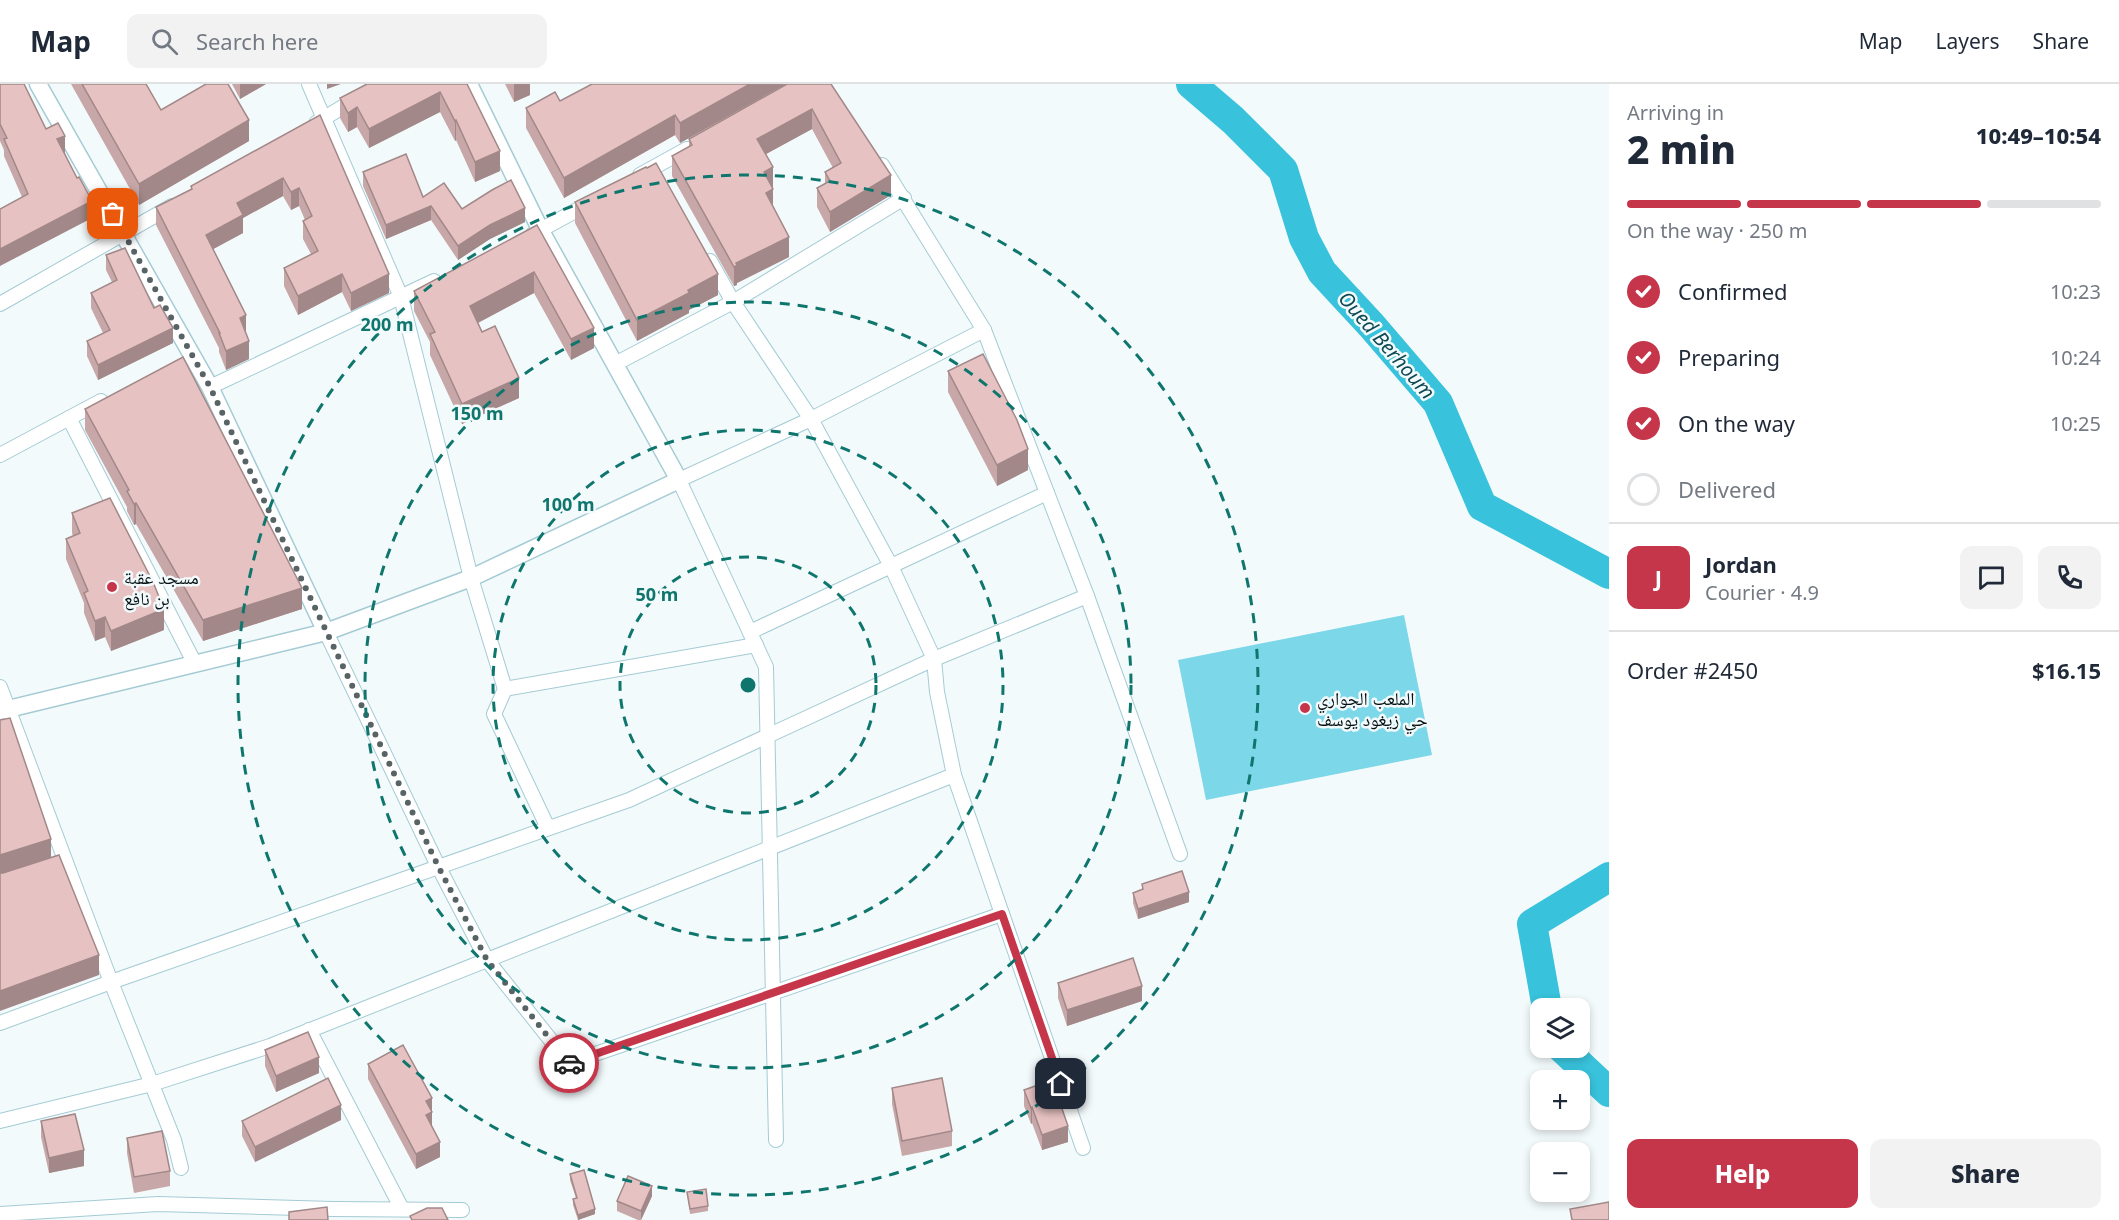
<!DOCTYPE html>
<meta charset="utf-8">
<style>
body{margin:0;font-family:"Noto Sans","Noto Naskh Arabic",sans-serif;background:#f2f2f3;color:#1f2937;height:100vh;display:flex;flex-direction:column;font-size:22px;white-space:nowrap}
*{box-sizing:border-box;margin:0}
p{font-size:20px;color:#747a83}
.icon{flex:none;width:33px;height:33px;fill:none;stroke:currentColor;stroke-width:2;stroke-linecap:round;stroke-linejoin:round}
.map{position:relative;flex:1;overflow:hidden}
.sheet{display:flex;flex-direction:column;background:#fff;width:510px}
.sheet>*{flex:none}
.buttons{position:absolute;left:1530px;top:914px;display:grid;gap:12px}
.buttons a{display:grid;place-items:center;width:60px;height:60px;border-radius:12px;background:#fff;box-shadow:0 3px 9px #0003;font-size:30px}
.pin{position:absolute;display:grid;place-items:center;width:51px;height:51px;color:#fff;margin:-26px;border-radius:12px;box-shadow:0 3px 9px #0006}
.courier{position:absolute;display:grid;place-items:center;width:60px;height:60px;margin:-30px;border:4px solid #c6364b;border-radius:50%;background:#fff;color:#222;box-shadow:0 2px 8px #0007}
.summary em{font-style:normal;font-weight:800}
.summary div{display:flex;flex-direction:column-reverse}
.summary{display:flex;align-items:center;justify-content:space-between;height:102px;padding:0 18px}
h1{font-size:39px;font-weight:800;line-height:45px}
.bar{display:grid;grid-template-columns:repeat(4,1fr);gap:9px 6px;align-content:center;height:72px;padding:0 18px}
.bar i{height:8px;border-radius:4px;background:#e0e1e3}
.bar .current{background:#c6364b}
.bar p{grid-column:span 4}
.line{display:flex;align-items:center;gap:15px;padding:0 18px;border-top:2px solid #e0e1e3}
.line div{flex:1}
.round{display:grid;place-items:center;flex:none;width:63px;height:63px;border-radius:12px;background:#f2f2f3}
ol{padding:0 18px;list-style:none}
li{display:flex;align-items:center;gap:18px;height:66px}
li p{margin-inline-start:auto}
li .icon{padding:6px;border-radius:50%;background:#c6364b;color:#fff;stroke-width:4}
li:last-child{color:#747a83}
li i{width:33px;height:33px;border:3px solid #e0e1e3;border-radius:50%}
.cta{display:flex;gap:12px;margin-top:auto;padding:12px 18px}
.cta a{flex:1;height:69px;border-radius:12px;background:#c6364b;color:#fff;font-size:24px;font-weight:800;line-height:69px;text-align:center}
.cta a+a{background:#f2f2f3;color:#1f2937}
header{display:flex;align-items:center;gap:36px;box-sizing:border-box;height:84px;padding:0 30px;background:#fff;border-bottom:2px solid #e0e1e3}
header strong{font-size:28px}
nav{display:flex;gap:33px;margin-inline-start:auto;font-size:21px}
.search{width:420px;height:54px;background:#f2f2f3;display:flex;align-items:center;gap:15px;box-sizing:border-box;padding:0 21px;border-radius:12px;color:#747a83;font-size:22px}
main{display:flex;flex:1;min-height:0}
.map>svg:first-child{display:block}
.green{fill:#7cd7e9}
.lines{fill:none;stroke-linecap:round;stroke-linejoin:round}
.river{stroke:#38c2db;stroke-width:30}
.minor-casing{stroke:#a4cbd4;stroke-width:16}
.tertiary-casing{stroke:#a4cbd4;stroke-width:19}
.minor{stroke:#fff;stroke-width:14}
.tertiary{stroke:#fff;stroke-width:16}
.wall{fill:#c7a7a7}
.shaded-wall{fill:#a28888}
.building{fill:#e7c2c2;stroke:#a28888;stroke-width:1.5}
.done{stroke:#586365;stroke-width:6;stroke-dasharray:0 10.8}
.route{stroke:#c6364b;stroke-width:8}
.ring{fill:none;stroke:#0f766e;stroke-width:3;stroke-dasharray:10 8}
.poi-dot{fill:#c6364b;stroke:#f3fafc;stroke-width:2}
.labels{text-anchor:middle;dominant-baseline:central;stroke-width:5;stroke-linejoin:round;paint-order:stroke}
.poi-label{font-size:18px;fill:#041114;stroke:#f3fafc;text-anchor:start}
.water-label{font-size:20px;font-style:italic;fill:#0e4953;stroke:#f3fafc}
.centre{fill:#0f766e;stroke:#f3fafc;stroke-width:3}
.ring-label{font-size:18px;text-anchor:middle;font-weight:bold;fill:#0f766e;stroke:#f3fafc;stroke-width:5;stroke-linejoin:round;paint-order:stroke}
</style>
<header>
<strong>Map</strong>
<div class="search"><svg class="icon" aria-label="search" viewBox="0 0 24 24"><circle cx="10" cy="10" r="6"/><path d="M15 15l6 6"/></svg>Search here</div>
<nav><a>Map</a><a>Layers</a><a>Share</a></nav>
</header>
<main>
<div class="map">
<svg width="1609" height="1136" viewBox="0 0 1609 1136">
<rect width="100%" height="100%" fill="#f3fafc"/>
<path class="green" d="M 1404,531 L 1432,671 L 1206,716 L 1178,576 Z"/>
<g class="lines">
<g class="river">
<path d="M 1191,0 L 1233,36 L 1283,86 L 1304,154 L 1322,188 L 1372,242 L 1438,319 L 1482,422 L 1609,490"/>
<path d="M 1547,924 L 1532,840 L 1609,793"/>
<path d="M 1561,963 L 1609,1008"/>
</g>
<defs>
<g id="minor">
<path d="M 309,0 L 401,213 L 471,494 L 505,605 L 494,630 L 548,744"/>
<path d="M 316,39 L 381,0"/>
<path d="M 882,81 L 984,246 L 1087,512 L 1180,770"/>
<path d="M 640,91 L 687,65"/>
<path d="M 533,150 L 590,119"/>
<path d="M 710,177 L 733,218 L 811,335 L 891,482 L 934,575 L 937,608 L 954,691 L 1083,1064"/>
<path d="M 0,220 L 172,122"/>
<path d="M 615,280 L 733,218 L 904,114"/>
<path d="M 210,303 L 434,197"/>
<path d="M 69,334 L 195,580"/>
<path d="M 0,371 L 101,317"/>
<path d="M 326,548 L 438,782 L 487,876 L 569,979 L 1002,830"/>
<path d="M 750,548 L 1047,409"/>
<path d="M 0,603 L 111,898 L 174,1056 L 181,1084"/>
<path d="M 505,605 L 756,561"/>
<path d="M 0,939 L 111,898 L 629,716 L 934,575 L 1087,512"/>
<path d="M 309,946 L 402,1125"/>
<path d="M 0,1037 L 152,1000 L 270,962 L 954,691"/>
<path d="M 776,1056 L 766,583 L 679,396 L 811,335 L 984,246"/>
<path d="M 0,1130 L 158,1120 L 333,1125 L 462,1126"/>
</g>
<g id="tertiary">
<path d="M 38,0 L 210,303 L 326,548"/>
<path d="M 0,627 L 326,548 L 471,494 L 679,396 L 541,147 L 469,0"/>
</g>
</defs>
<use href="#minor" class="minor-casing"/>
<use href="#tertiary" class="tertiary-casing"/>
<use href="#minor" class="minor"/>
<use href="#tertiary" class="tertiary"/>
</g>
<g class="wall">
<path d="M 0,0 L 46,45 L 65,69 L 92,134 L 22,113 L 4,72 L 4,66 L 0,57 Z"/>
<path d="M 71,0 L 146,0 L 161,26 L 249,57 L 139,121 Z"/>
<path d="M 232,0 L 266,0 L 240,15 Z"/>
<path d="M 467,0 L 500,87 L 475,98 L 456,56 L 455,57 L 440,28 L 369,64 L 357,43 L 348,48 L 340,34 L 340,14 Z"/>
<path d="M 505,0 L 530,0 L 530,11 L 514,18 Z"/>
<path d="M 786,0 L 680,59 L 675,51 L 564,114 L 526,44 L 526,24 L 560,17 Z"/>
<path d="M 831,0 L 891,111 L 830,148 L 817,123 L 817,104 L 825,99 L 825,88 L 833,84 L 812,45 L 766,70 L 773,103 L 773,124 L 789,173 L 737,199 L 737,201 L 734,202 L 672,92 L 672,72 L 689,63 L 689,55 Z"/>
<path d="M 320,31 L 389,209 L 351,227 L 342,208 L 298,231 L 284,202 L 284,184 L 311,170 L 303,155 L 303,137 L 305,136 L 299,122 L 291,126 L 283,112 L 243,134 L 243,149 L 213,165 L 245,249 L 249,275 L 226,286 L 219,268 L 219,264 L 156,141 L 156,123 L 191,105 L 191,102 Z"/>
<path d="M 363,88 L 423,113 L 462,125 L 525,138 L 490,155 L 458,176 L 431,136 L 386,155 L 363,102 Z"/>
<path d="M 575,118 L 718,211 L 689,226 L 689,229 L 637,257 L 575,139 Z"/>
<path d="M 537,141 L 594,264 L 571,276 L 534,209 L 478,239 L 519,314 L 462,340 L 430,271 L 430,258 L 414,227 L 414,207 Z"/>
<path d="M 106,171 L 154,224 L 173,259 L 98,296 L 87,272 L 87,257 L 103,249 L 91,224 L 91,209 L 112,198 L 106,186 Z"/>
<path d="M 948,287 L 1028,386 L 997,402 L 948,308 Z"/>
<path d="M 85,325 L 302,525 L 203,557 L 136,440 L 134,441 L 127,427 L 127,423 L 85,346 Z"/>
<path d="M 72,429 L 164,546 L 111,567 L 105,553 L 95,557 L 84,529 L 84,519 L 66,475 L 66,455 L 73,452 L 72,449 Z"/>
<path d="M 1142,800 L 1189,818 L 1138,835 L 1133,819 L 1133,809 L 1142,806 Z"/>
<path d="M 1058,899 L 1142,917 L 1067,942 L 1058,914 Z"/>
<path d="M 265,966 L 319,989 L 276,1008 L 265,982 Z"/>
<path d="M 368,980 L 432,1043 L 440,1073 L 416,1085 L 368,995 Z"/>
<path d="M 892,1004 L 952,1047 L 952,1062 L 902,1072 L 892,1020 Z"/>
<path d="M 1024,1006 L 1068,1058 L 1042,1066 L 1032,1039 L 1031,1040 L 1024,1022 Z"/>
<path d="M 341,1036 L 255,1078 L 242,1052 L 242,1037 Z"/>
<path d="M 41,1037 L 84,1082 L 49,1089 L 41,1053 Z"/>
<path d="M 127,1054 L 170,1087 L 170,1102 L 134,1109 L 127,1069 Z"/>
<path d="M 570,1090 L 595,1130 L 578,1136 L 573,1121 L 573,1115 L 576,1114 L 570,1096 Z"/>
<path d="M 687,1108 L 708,1122 L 708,1127 L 690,1130 Z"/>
<path d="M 652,1112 L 641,1136 L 638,1136 L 617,1127 L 617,1117 Z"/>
</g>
<g class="shaded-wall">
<path d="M 240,0 L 266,0 L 240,15 Z"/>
<path d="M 327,0 L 341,0 L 327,5 Z"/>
<path d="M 514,0 L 530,0 L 530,11 L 514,18 Z"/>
<path d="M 750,0 L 786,0 L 680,59 L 680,39 Z"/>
<path d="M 440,8 L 440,28 L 369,64 L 369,45 Z"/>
<path d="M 357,23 L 357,43 L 348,48 L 348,29 Z"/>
<path d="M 812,25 L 812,45 L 757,75 L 757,55 Z"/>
<path d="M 675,31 L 675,51 L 564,114 L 564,94 Z"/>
<path d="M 249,36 L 249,57 L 139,121 L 139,100 Z"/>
<path d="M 456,36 L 456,56 L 455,57 L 455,37 Z"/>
<path d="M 65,52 L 65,69 L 57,72 L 57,55 Z"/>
<path d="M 500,67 L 500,87 L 475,98 L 475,78 Z"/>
<path d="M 773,83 L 773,103 L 764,107 L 764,88 Z"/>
<path d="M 891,91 L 891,111 L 830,148 L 830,128 Z"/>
<path d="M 283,94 L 283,112 L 243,134 L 243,149 L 206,169 L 206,151 L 237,119 Z"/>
<path d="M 299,104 L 299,122 L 291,126 L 291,108 Z"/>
<path d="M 773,105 L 773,125 L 766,109 Z"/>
<path d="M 92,117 L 92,134 L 0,182 L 0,165 Z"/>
<path d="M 431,122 L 431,136 L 386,155 L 386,141 Z"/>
<path d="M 525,124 L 525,138 L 490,155 L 458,176 L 458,162 L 490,141 Z"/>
<path d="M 789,153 L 789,173 L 737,199 L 737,201 L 734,202 L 734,183 L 736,179 Z"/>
<path d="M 534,188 L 534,209 L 470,243 L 470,222 Z"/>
<path d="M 342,190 L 342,208 L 298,231 L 298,212 Z"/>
<path d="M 389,190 L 389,209 L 351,227 L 351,209 Z"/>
<path d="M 718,190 L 718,211 L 689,226 L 689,229 L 637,257 L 637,236 L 688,206 Z"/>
<path d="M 246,231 L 246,249 L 240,234 Z"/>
<path d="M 173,244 L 173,259 L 98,296 L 98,281 Z"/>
<path d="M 594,244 L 594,264 L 571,276 L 571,255 Z"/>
<path d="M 249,257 L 249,275 L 226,286 L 226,267 Z"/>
<path d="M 519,294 L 519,314 L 462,340 L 462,320 Z"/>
<path d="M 1028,365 L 1028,386 L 997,402 L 997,381 Z"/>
<path d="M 136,419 L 136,440 L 134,441 L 134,420 Z"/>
<path d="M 302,504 L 302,525 L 203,557 L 203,536 Z"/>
<path d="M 164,525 L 164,546 L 111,567 L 111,547 Z"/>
<path d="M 105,533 L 105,553 L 95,557 L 95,537 Z"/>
<path d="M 51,755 L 51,775 L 0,792 L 0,771 Z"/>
<path d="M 1189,808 L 1189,818 L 1138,835 L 1138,825 Z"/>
<path d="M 99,871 L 99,891 L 0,927 L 0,907 Z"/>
<path d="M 1142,902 L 1142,917 L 1067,942 L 1067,926 Z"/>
<path d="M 319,973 L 319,989 L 276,1008 L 276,992 Z"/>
<path d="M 432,1014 L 432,1043 L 426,1046 L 426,1017 Z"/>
<path d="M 341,1021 L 341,1036 L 255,1078 L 255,1063 Z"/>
<path d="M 1032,1023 L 1032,1039 L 1031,1040 L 1031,1024 Z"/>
<path d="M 1068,1042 L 1068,1058 L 1042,1066 L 1042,1051 Z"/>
<path d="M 440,1058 L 440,1073 L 416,1085 L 416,1070 Z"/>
<path d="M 84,1066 L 84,1082 L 49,1089 L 49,1074 Z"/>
<path d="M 652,1102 L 652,1112 L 641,1136 L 641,1127 Z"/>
<path d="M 595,1125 L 595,1130 L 578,1136 L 578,1131 Z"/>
</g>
<g class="building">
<path d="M 0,0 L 24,0 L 46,45 L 58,39 L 65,52 L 57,55 L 77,94 L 79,93 L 92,117 L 0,165 L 0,125 L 28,110 L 4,55 L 7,54 L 0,40 Z"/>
<path d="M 82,0 L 146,0 L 161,26 L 206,0 L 228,0 L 249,36 L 139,100 Z"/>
<path d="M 367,0 L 467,0 L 500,67 L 475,78 L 456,36 L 455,37 L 440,8 L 369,45 L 357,23 L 348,29 L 340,14 Z"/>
<path d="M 592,0 L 750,0 L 680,39 L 675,31 L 564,94 L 526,24 L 555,8 L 560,17 Z"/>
<path d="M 787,0 L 831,0 L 891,91 L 830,128 L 817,104 L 830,97 L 825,88 L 841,79 L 812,25 L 757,55 L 773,83 L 764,88 L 773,105 L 766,109 L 789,153 L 736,179 L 737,181 L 734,183 L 672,72 L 692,61 L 689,55 Z"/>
<path d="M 320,31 L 389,190 L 351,209 L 342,190 L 298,212 L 284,184 L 318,167 L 303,137 L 312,132 L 299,104 L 291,108 L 283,94 L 237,119 L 243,131 L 206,151 L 246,231 L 240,234 L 249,257 L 226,267 L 219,249 L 220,249 L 156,123 L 192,105 L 191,102 Z"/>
<path d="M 406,70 L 423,113 L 444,99 L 462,125 L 492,106 L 511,96 L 525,124 L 490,141 L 458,162 L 431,122 L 386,141 L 363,88 Z"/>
<path d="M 656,79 L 718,190 L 688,206 L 689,209 L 637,236 L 575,118 L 646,83 L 647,84 Z"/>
<path d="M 537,141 L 594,244 L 571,255 L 534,188 L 470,222 L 482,248 L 495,242 L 519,294 L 462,320 L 430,250 L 435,248 L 414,207 Z"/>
<path d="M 125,164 L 154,224 L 160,221 L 173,244 L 98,281 L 87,257 L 110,246 L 91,209 L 117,196 L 106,171 Z"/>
<path d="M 983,270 L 1017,336 L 1028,365 L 997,381 L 948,287 Z"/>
<path d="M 183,273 L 302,504 L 203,536 L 136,419 L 134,420 L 127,407 L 129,406 L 85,325 Z"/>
<path d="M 110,414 L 153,498 L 164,525 L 111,547 L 105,533 L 95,537 L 84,509 L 88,507 L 66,455 L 80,449 L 72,429 Z"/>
<path d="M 10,634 L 51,755 L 0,771 L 0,636 Z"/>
<path d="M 59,771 L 99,871 L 0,907 L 0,789 L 3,789 Z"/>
<path d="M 1182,787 L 1189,808 L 1138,825 L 1133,809 L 1143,805 L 1142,800 Z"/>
<path d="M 1133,874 L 1142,902 L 1067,926 L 1058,899 Z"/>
<path d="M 308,948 L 319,973 L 276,992 L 265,966 Z"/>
<path d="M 403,961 L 432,1014 L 426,1017 L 432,1028 L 426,1031 L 440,1058 L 416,1070 L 368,980 Z"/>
<path d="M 328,994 L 341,1021 L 255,1063 L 242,1037 Z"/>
<path d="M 942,994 L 952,1047 L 902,1057 L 892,1004 Z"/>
<path d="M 1052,996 L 1068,1042 L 1042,1051 L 1032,1023 L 1031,1024 L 1024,1006 Z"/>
<path d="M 75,1030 L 84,1066 L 49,1074 L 41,1037 Z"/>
<path d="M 162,1047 L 170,1087 L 134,1093 L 127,1054 Z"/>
<path d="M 584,1086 L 595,1125 L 578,1131 L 573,1115 L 577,1114 L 570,1090 Z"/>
<path d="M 628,1092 L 652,1102 L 641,1127 L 617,1117 Z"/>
<path d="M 706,1105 L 708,1122 L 690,1125 L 687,1108 Z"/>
<path d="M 1609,1118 L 1609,1136 L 1572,1136 L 1570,1125 Z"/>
<path d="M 327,1123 L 328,1136 L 289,1136 L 289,1128 Z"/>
<path d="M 427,1124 L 442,1124 L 448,1136 L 412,1136 L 410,1132 Z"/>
</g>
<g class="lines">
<path class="done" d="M 113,130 L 210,303 L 438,782 L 487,876 L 569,979"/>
<path class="route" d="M 569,979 L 1002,830 L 1061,1000"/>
</g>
<g class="ring">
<circle cx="748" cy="601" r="128"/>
<circle cx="748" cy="601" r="255"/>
<circle cx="748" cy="601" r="383"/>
<circle cx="748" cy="601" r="510"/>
</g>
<g class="poi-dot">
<circle cx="112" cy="503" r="6"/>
<circle cx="1305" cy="624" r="6"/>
</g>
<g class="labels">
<g class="poi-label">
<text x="124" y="493">مسجد عقبة<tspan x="124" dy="21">بن نافع</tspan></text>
<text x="1317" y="614">الملعب الجواري<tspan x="1317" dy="21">حي زيغود يوسف</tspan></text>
</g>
<g class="water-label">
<text transform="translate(1387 261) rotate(49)">Oued Berhoum</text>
</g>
</g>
<circle cx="748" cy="601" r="9" class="centre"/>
<g class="ring-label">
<text x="387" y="247">200 m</text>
<text x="477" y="336">150 m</text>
<text x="568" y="427">100 m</text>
<text x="657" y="517">50 m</text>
</g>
</svg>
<div class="buttons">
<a><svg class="icon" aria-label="layers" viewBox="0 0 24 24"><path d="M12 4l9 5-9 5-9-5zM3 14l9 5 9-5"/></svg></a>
<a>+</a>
<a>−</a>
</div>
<div class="pin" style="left:113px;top:130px;background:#ea580c"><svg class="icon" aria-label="bag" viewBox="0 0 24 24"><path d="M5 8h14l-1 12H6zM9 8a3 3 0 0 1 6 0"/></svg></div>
<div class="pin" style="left:1061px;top:1000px;background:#1f2937"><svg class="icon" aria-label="home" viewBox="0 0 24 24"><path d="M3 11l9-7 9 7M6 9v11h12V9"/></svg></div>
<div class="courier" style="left:569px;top:979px"><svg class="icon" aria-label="car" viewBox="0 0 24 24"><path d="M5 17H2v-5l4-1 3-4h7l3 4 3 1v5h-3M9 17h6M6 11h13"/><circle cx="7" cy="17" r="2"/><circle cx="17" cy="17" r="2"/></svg></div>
</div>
<section class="sheet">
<div class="summary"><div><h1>2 min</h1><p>Arriving in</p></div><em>10:49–10:54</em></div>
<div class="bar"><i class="current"></i><i class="current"></i><i class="current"></i><i></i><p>On the way · 250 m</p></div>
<ol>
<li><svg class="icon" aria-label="check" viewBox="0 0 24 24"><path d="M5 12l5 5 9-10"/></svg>Confirmed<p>10:23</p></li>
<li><svg class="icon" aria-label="check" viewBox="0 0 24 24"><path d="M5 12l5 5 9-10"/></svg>Preparing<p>10:24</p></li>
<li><svg class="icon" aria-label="check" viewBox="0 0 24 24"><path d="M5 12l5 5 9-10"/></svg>On the way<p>10:25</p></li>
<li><i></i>Delivered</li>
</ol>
<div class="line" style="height:108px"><b class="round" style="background:#c6364b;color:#fff">J</b><div><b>Jordan</b><p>Courier · 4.9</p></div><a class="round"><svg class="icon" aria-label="chat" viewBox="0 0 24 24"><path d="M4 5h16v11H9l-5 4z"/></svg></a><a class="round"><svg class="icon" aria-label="phone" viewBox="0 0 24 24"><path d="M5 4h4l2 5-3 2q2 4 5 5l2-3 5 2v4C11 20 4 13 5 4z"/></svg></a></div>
<div class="line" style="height:78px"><div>Order #2450</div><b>$16.15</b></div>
<div class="cta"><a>Help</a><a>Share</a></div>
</section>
</main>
